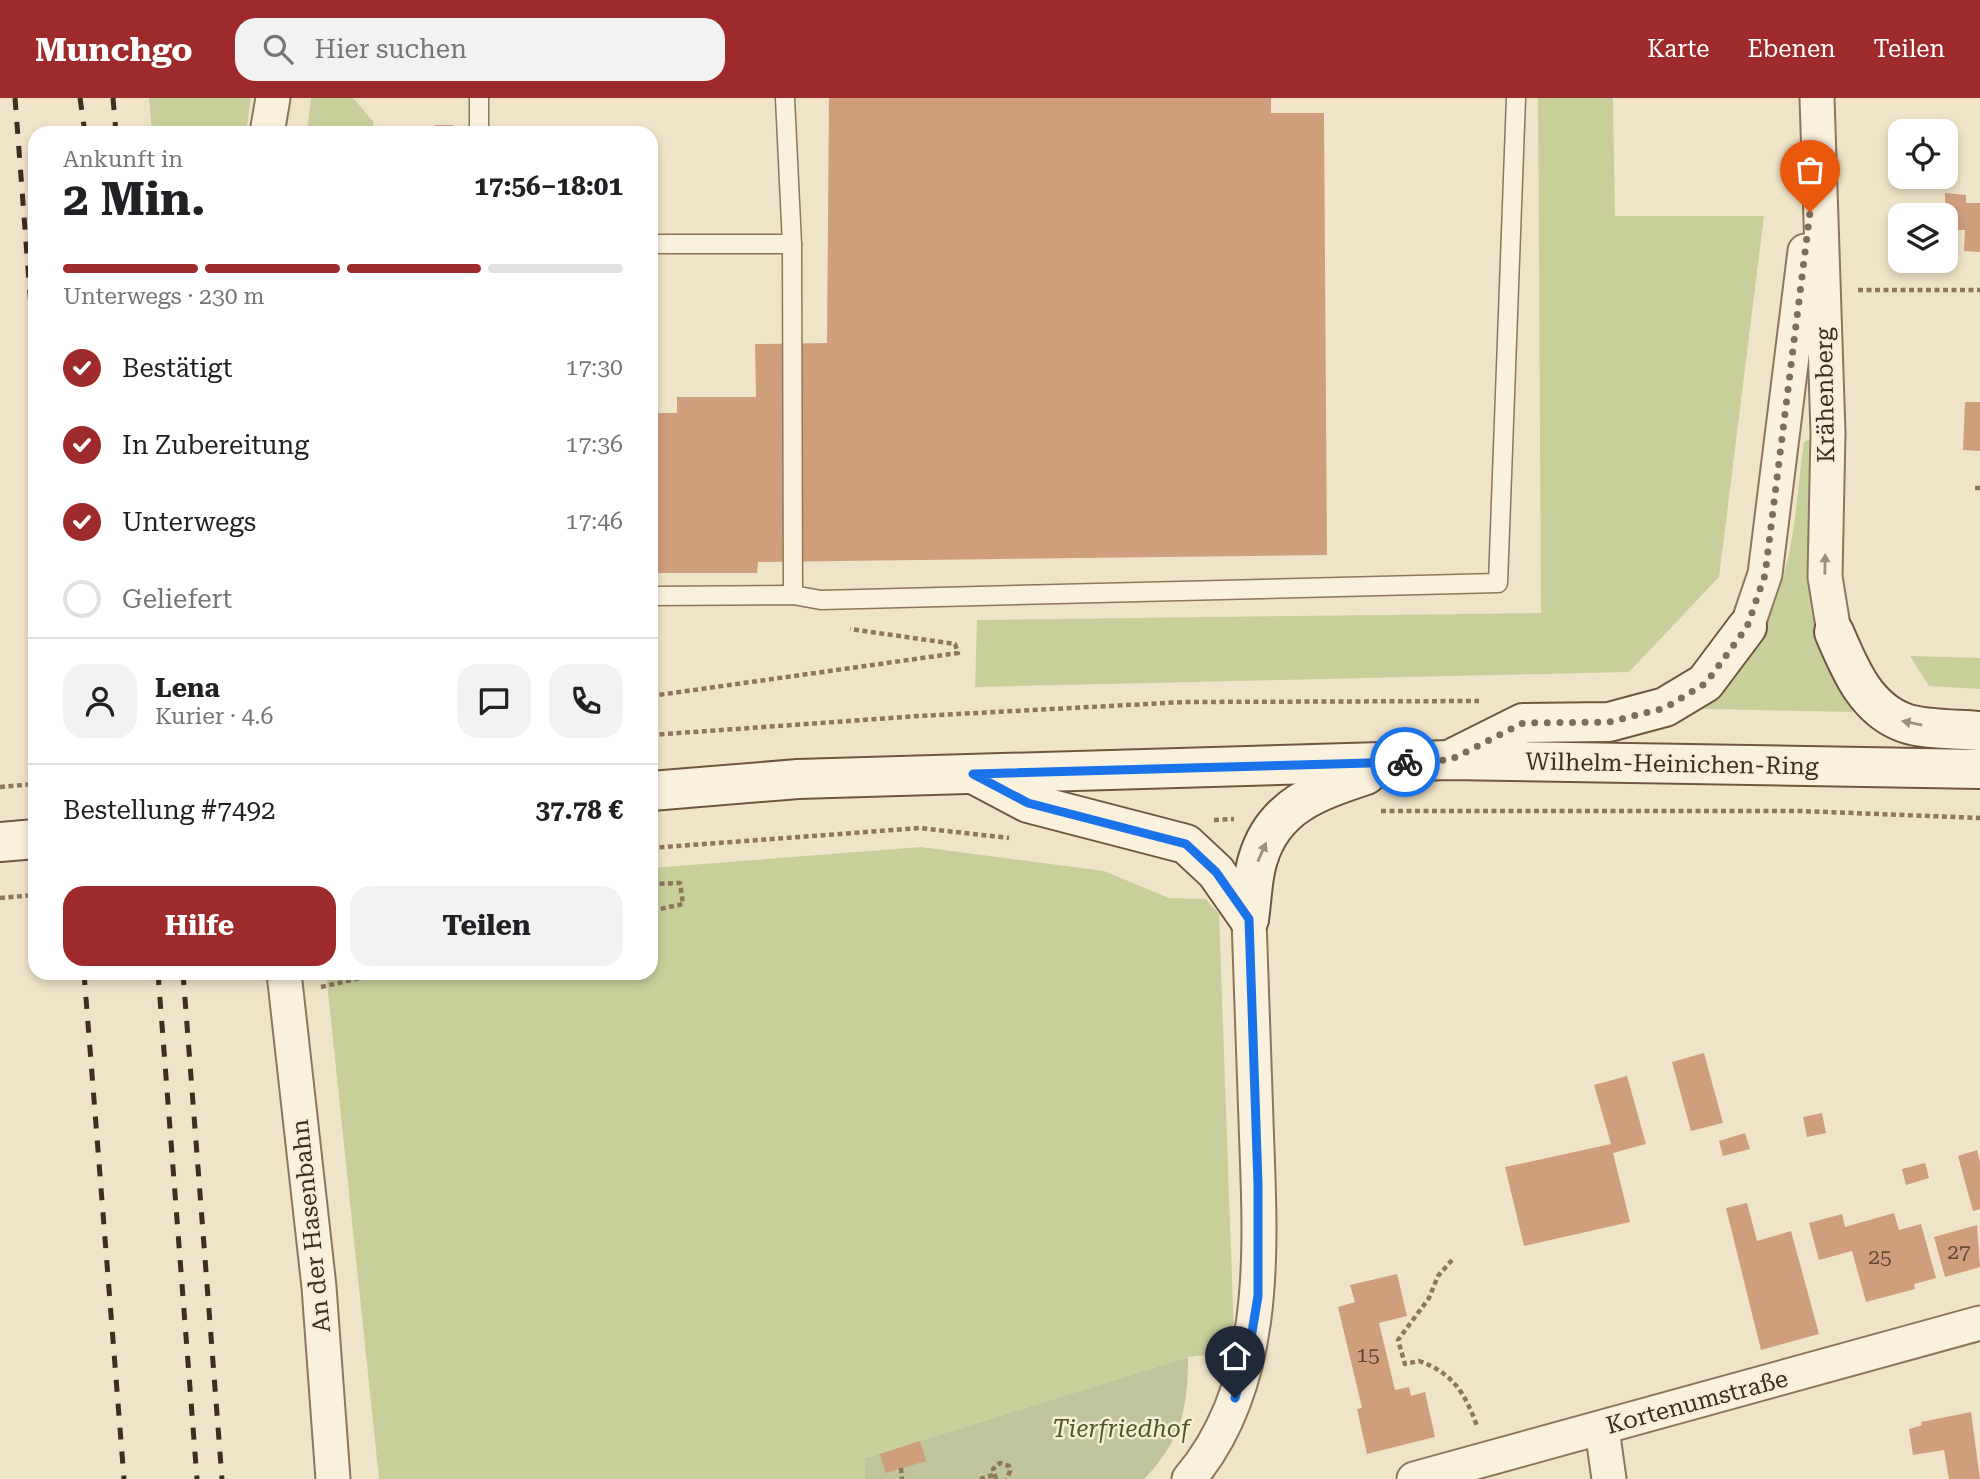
<!DOCTYPE html>
<html lang="de">
<meta charset="utf-8">
<style>
body{margin:0;font-family:"Roboto Serif",serif;background:#f2f2f2;color:#202124;height:100vh;display:flex;flex-direction:column;font-size:26px;white-space:nowrap}
*{box-sizing:border-box;margin:0}
p{font-size:23px;color:#757577}
.icon{flex:none;width:38px;height:38px;fill:none;stroke:currentColor;stroke-width:2;stroke-linecap:round;stroke-linejoin:round}
.map{position:relative;flex:1;overflow:hidden}
.panel{position:absolute;left:28px;top:28px;width:630px;height:854px;display:flex;flex-direction:column;background:#fff;border-radius:21px;box-shadow:0 4px 10px #0003}
.panel>*{flex:none}
.controls{position:absolute;left:1888px;top:21px;display:grid;gap:14px}
.controls a{display:grid;place-items:center;width:70px;height:70px;border-radius:14px;background:#fff;box-shadow:0 4px 10px #0003;font-size:35px}
.pin{position:absolute;display:grid;place-items:center;width:60px;height:60px;color:#fff;margin:-72px -30px;border-radius:50% 50% 50% 0;rotate:-45deg;box-shadow:0 0 7px #0007}
.pin .icon{rotate:45deg}
.courier{position:absolute;display:grid;place-items:center;width:70px;height:70px;margin:-35px;border:5px solid #1a73e8;border-radius:50%;background:#fff;color:#222;box-shadow:0 2px 9px #0007}
.headline em{font-style:normal;font-weight:700}
.headline div{display:flex;flex-direction:column-reverse}
.headline{display:flex;align-items:center;justify-content:space-between;height:119px;padding:0 35px}
h1{font-size:46px;font-weight:700;line-height:52px}
.bar{display:grid;grid-template-columns:repeat(4,1fr);gap:10px 7px;align-content:center;height:84px;padding:0 35px}
.bar i{height:9px;border-radius:5px;background:#e0e0e0}
.bar .active{background:#9e2a2b}
.bar p{grid-column:span 4}
.line{display:flex;align-items:center;gap:18px;padding:0 35px;border-top:2px solid #e0e0e0}
.line div{flex:1}
.round{display:grid;place-items:center;flex:none;width:74px;height:74px;border-radius:21px;background:#f2f2f2}
ol{padding:0 35px;list-style:none}
li{display:flex;align-items:center;gap:21px;height:77px}
li p{margin-inline-start:auto}
li .icon{padding:7px;border-radius:50%;background:#9e2a2b;color:#fff;stroke-width:4}
li:last-child{color:#757577}
li i{width:38px;height:38px;border:4px solid #e0e0e0;border-radius:50%}
.primary-button{display:flex;gap:14px;margin-top:auto;padding:14px 35px}
.primary-button a{flex:1;height:80px;border-radius:21px;background:#9e2a2b;color:#fff;font-size:28px;font-weight:700;line-height:80px;text-align:center}
.primary-button a+a{background:#f2f2f2;color:#202124}
header{display:flex;align-items:center;gap:42px;box-sizing:border-box;height:98px;padding:0 35px;background:#9e2a2b;color:#fff}
header strong{font-size:33px}
nav{display:flex;gap:38px;margin-inline-start:auto;font-size:24px}
.search{width:490px;height:63px;background:#f2f2f2;display:flex;align-items:center;gap:18px;box-sizing:border-box;padding:0 24px;border-radius:21px;color:#757577;font-size:26px}
.map>svg:first-child{display:block}
.green{fill:#c9cf9b}
.cemetery{fill:#bfc49a}
.building{fill:#cf9f7d}
.lines{fill:none;stroke-linecap:round;stroke-linejoin:round}
.lane-casing{stroke:#8d765c;stroke-width:21}
.street-casing{stroke:#8d765c;stroke-width:37}
.secondary-casing{stroke:#6f573f;stroke-width:42}
.path{stroke:#8d765c;stroke-width:4.5;stroke-dasharray:5 3.5;stroke-linecap:butt}
.lane{stroke:#faf1dc;stroke-width:18}
.street{stroke:#faf1dc;stroke-width:33}
.secondary{stroke:#faf1dc;stroke-width:38}
.rail{stroke:#3d2e20;stroke-width:5;stroke-dasharray:12 12;stroke-linecap:butt}
.oneway{fill:#9c907e}
.done{stroke:#7c6e5b;stroke-width:7;stroke-dasharray:0 12.6}
.route{stroke:#1a73e8;stroke-width:9}
.labels{text-anchor:middle;dominant-baseline:central;stroke-width:5;stroke-linejoin:round;paint-order:stroke}
.number-label{font-size:21px;fill:#624a37}
.street-label{font-size:24px;fill:#3d2e20;stroke:#f7eed8}
.park-label{font-size:24px;font-style:italic;fill:#4d5a26;stroke:#f7eed8}
</style>
<header>
<strong>Munchgo</strong>
<div class="search"><svg class="icon" aria-label="search" viewBox="0 0 24 24"><circle cx="10" cy="10" r="6"/><path d="M15 15l6 6"/></svg>Hier suchen</div>
<nav><a>Karte</a><a>Ebenen</a><a>Teilen</a></nav>
</header>
<div class="map">
<svg width="1980" height="1381" viewBox="0 0 1980 1381">
<rect width="100%" height="100%" fill="#f0e4c8"/>
<g class="green">
<path d="M 149,0 L 251,0 L 246,35 L 152,35 Z"/>
<path d="M 311,0 L 353,0 L 373,23 L 374,35 L 307,35 Z"/>
<path d="M 1538,0 L 1613,0 L 1615,118 L 1764,118 L 1719,479 L 1629,574 L 975,589 L 977,522 L 1541,515 Z"/>
<path d="M 1808,342 L 1814,345 L 1858,606 L 1856,614 L 1706,611 L 1699,606 C 1723,576 1755,546 1771,512 C 1795,460 1796,400 1804,344 Z"/>
<path d="M 1910,558 L 1980,560 L 1980,591 L 1929,588 Z"/>
<path d="M 921,749 L 1104,773 L 1169,800 L 1206,801 L 1219,816 L 1234,1238 L 1225,1255 L 1188,1259 L 865,1360 L 865,1381 L 379,1381 L 326,875 L 651,875 L 651,770 Z"/>
</g>
<path class="cemetery" d="M 1188,1259 C 1188,1310 1181,1343 1144,1381 L 865,1381 L 865,1360 Z"/>
<g class="building">
<path d="M 829,0 L 1271,0 L 1271,15 L 1324,15 L 1327,457 L 758,464 L 757,475 L 651,475 L 651,315 L 677,315 L 677,299 L 756,299 L 755,246 L 827,245 Z"/>
<rect x="435" y="27" width="18" height="8"/>
<path d="M 1945,95 L 1966,97 L 1966,105 L 1980,105 L 1980,154 L 1964,153 L 1965,132 L 1946,132 Z"/>
<path d="M 1965,304 L 1980,304 L 1980,353 L 1963,352 Z"/>
<path d="M 1704,955 L 1723,1025 L 1691,1033 L 1672,964 Z"/>
<path d="M 1627,978 L 1646,1046 L 1613,1055 L 1630,1124 L 1524,1148 L 1505,1069 L 1611,1046 L 1594,987 Z"/>
<path d="M 1822,1015 L 1826,1035 L 1807,1039 L 1803,1019 Z"/>
<path d="M 1745,1035 L 1750,1051 L 1723,1058 L 1719,1043 Z"/>
<path d="M 1977,1052 L 1980,1064 L 1980,1111 L 1973,1113 L 1958,1058 Z"/>
<path d="M 1925,1065 L 1929,1080 L 1906,1087 L 1902,1071 Z"/>
<path d="M 1747,1105 L 1757,1143 L 1791,1133 L 1819,1236 L 1761,1252 L 1726,1110 Z"/>
<path d="M 1894,1115 L 1899,1132 L 1921,1126 L 1936,1180 L 1914,1186 L 1915,1191 L 1866,1204 L 1852,1153 L 1819,1162 L 1809,1125 L 1842,1116 L 1845,1129 Z"/>
<path d="M 1977,1127 L 1980,1169 L 1945,1179 L 1934,1139 Z"/>
<path d="M 1397,1176 L 1407,1218 L 1379,1225 L 1395,1292 L 1409,1289 L 1411,1298 L 1425,1294 L 1435,1339 L 1367,1356 L 1357,1311 L 1362,1310 L 1338,1209 L 1355,1204 L 1350,1187 Z"/>
<path d="M 1971,1314 L 1980,1381 L 1949,1381 L 1944,1352 L 1913,1357 L 1909,1331 L 1922,1327 L 1921,1324 Z"/>
<path d="M 920,1343 L 926,1363 L 886,1375 L 880,1356 Z"/>
</g>
<g class="lines">
<defs>
<g id="lane">
<path d="M 479,0 L 479,35"/>
<path d="M 651,146 L 792,146 L 785,0"/>
<path d="M 792,146 L 793,497"/>
<path d="M 651,498 L 793,497 L 821,502 L 1498,485 L 1516,0"/>
</g>
<g id="street">
<path d="M 1817,0 L 1828,335 L 1825,479 L 1834,534"/>
<path d="M 267,35 L 273,0"/>
<path d="M 1747,529 L 1765,476 L 1805,153"/>
<path d="M 284,875 L 319,1189 L 333,1381"/>
<path d="M 1602,1331 L 1609,1381"/>
<path d="M 1189,1381 C 1272,1283 1260,1143 1256,1023 C 1254,956 1251,888 1249,821"/>
<path d="M 1414,1381 L 1980,1225"/>
</g>
<g id="secondary">
<path d="M 1834,534 C 1849,569 1865,611 1905,625 C 1924,632 1959,631 1980,633"/>
<path d="M 1455,659 L 1523,625 L 1609,624 L 1665,609 L 1705,585 L 1747,529"/>
<path d="M 975,677 L 1028,705 L 1186,746 L 1216,774 L 1249,821"/>
<path d="M 651,693 L 798,681 L 1450,662 L 1980,671"/>
<path d="M 0,744 L 35,741"/>
<path d="M 1249,821 C 1252,802 1252,779 1258,761 C 1274,707 1318,693 1366,677"/>
</g>
</defs>
<use href="#lane" class="lane-casing"/>
<use href="#street" class="street-casing"/>
<use href="#secondary" class="secondary-casing"/>
<g class="path">
<path d="M 1858,192 L 1980,192"/>
<path d="M 1975,390 L 1980,390"/>
<path d="M 651,598 L 958,555 L 955,546 L 850,531"/>
<path d="M 651,637 L 919,618 L 1185,604 L 1479,603"/>
<path d="M 0,689 L 35,686"/>
<path d="M 1381,713 L 1801,713 L 1980,720"/>
<path d="M 1214,722 L 1234,721"/>
<path d="M 651,750 L 920,730 L 1009,740"/>
<path d="M 651,786 L 680,785 L 683,806 L 651,813"/>
<path d="M 0,800 L 35,797"/>
<path d="M 321,889 L 382,875"/>
<path d="M 1452,1162 L 1438,1178 L 1429,1200 L 1398,1242 L 1405,1266 L 1419,1263 C 1453,1275 1465,1295 1477,1328"/>
<path d="M 901,1370 L 902,1381"/>
<path d="M 980,1381 L 993,1377"/>
<path d="M 996,1381 L 993,1371 L 1000,1365 L 1009,1368 L 1010,1373 L 1007,1381"/>
</g>
<use href="#lane" class="lane"/>
<use href="#street" class="street"/>
<use href="#secondary" class="secondary"/>
<g class="rail">
<path d="M 15,0 L 35,262"/>
<path d="M 80,0 L 85,35"/>
<path d="M 113,0 L 116,35"/>
<path d="M 84,875 L 124,1381"/>
<path d="M 158,875 L 197,1381"/>
<path d="M 183,875 L 222,1381"/>
</g>
</g>
<defs><path id="oneway-solid" d="M-6-.8H1V-3.2L6.5 0L1 3.2V.8H-6Z" transform="scale(1.75)"/></defs>
<g class="oneway">
<use href="#oneway-solid" transform="translate(1825 466) rotate(-89)"/>
<use href="#oneway-solid" transform="translate(1912 625) rotate(-169)"/>
<use href="#oneway-solid" transform="translate(1262 754) rotate(-66)"/>
</g>
<g class="lines">
<path class="done" d="M 1405,664 L 1450,662 L 1523,625 L 1609,624 L 1665,610 L 1706,585 L 1747,529 L 1765,477 L 1810,114"/>
<path class="route" d="M 1235,1300 L 1249,1252 L 1258,1198 L 1258,1086 L 1249,821 L 1216,774 L 1186,746 L 1028,705 L 973,676 L 1405,664"/>
</g>
<g class="labels">
<g class="number-label">
<text x="1959" y="1154">27</text>
<text x="1880" y="1159">25</text>
<text x="1368" y="1257">15</text>
</g>
<g class="street-label">
<text transform="translate(1825 297) rotate(-91)">Krähenberg</text>
<text transform="translate(1672 666) rotate(1)">Wilhelm-Heinichen-Ring</text>
<text transform="translate(311 1128) rotate(-96)">An der Hasenbahn</text>
<text transform="translate(1697 1304) rotate(-15)">Kortenumstraße</text>
</g>
<g class="park-label">
<text x="1121" y="1331">Tierfriedhof</text>
</g>
</g>
</svg>
<div class="controls">
<a><svg class="icon" aria-label="locate" viewBox="0 0 24 24"><circle cx="12" cy="12" r="6"/><path d="M12 2v4M12 18v4M2 12h4M18 12h4"/></svg></a>
<a><svg class="icon" aria-label="layers" viewBox="0 0 24 24"><path d="M12 4l9 5-9 5-9-5zM3 14l9 5 9-5"/></svg></a>
</div>
<div class="pin" style="left:1810px;top:114px;background:#ea580c"><svg class="icon" aria-label="bag" viewBox="0 0 24 24"><path d="M5 8h14l-1 12H6zM9 8a3 3 0 0 1 6 0"/></svg></div>
<div class="pin" style="left:1235px;top:1300px;background:#1f2937"><svg class="icon" aria-label="home" viewBox="0 0 24 24"><path d="M3 11l9-7 9 7M6 9v11h12V9"/></svg></div>
<div class="courier" style="left:1405px;top:664px"><svg class="icon" aria-label="bike" viewBox="0 0 24 24"><circle cx="6" cy="16" r="4"/><circle cx="18" cy="16" r="4"/><path d="M6 16l4-8h5l3 8M10 8l3 8H6M13 5h3"/></svg></div>
<section class="panel">
<div class="headline"><div><h1>2 Min.</h1><p>Ankunft in</p></div><em>17:56–18:01</em></div>
<div class="bar"><i class="active"></i><i class="active"></i><i class="active"></i><i></i><p>Unterwegs · 230 m</p></div>
<ol>
<li><svg class="icon" aria-label="check" viewBox="0 0 24 24"><path d="M5 12l5 5 9-10"/></svg>Bestätigt<p>17:30</p></li>
<li><svg class="icon" aria-label="check" viewBox="0 0 24 24"><path d="M5 12l5 5 9-10"/></svg>In Zubereitung<p>17:36</p></li>
<li><svg class="icon" aria-label="check" viewBox="0 0 24 24"><path d="M5 12l5 5 9-10"/></svg>Unterwegs<p>17:46</p></li>
<li><i></i>Geliefert</li>
</ol>
<div class="line" style="height:126px"><a class="round"><svg class="icon" aria-label="person" viewBox="0 0 24 24"><circle cx="12" cy="8" r="4"/><path d="M4 21q1-7 8-7t8 7"/></svg></a><div><b>Lena</b><p>Kurier · 4.6</p></div><a class="round"><svg class="icon" aria-label="chat" viewBox="0 0 24 24"><path d="M4 5h16v11H9l-5 4z"/></svg></a><a class="round"><svg class="icon" aria-label="phone" viewBox="0 0 24 24"><path d="M5 4h4l2 5-3 2q2 4 5 5l2-3 5 2v4C11 20 4 13 5 4z"/></svg></a></div>
<div class="line" style="height:91px"><div>Bestellung #7492</div><b>37.78 €</b></div>
<div class="primary-button"><a>Hilfe</a><a>Teilen</a></div>
</section>
</div>
